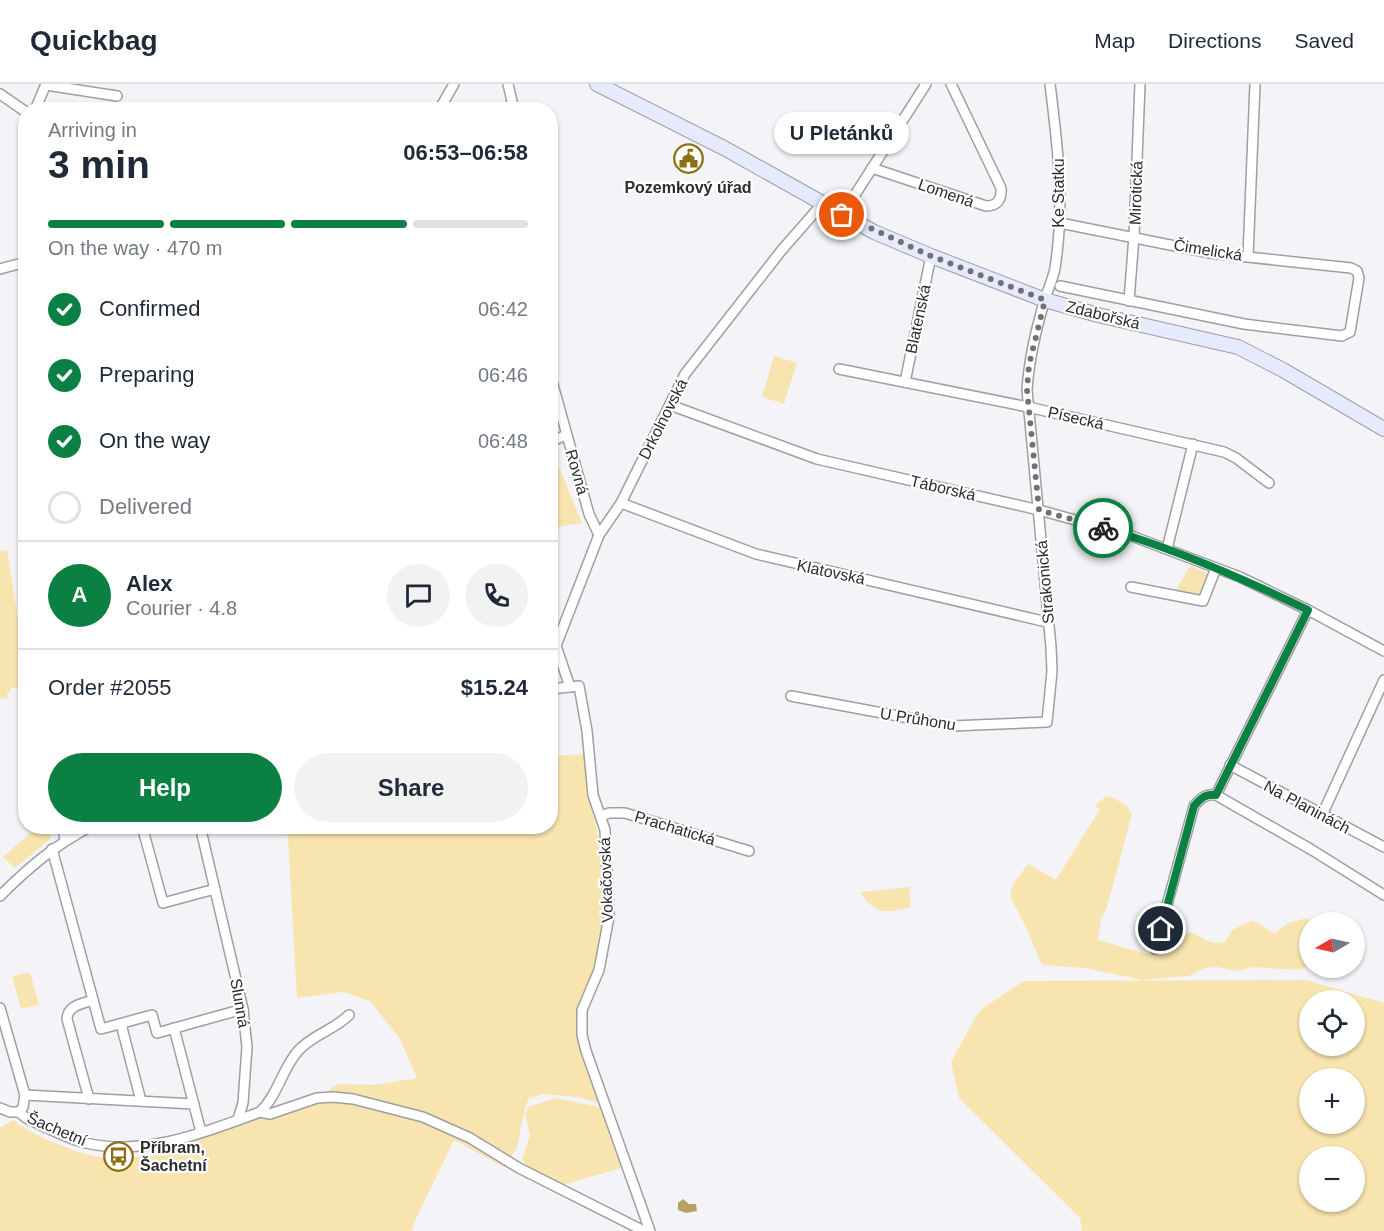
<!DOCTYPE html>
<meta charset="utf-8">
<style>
body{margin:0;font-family:Helvetica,sans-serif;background:#f2f2f3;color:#1f2937;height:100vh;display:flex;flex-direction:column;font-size:22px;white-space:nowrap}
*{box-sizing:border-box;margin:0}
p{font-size:20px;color:#747a83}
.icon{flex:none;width:33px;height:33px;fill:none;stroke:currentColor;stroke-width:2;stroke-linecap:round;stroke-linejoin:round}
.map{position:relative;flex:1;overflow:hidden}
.sheet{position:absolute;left:18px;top:18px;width:540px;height:732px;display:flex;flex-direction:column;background:#fff;border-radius:24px;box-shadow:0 2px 4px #0004}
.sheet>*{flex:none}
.needle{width:39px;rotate:261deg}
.buttons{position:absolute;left:1299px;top:828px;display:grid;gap:12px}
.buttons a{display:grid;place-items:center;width:66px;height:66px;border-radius:50%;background:#fff;box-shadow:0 2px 4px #0004;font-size:30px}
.pin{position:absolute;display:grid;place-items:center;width:51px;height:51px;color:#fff;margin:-26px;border:3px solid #fff;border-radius:50%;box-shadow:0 2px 6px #0007}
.courier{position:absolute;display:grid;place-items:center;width:60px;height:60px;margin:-30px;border:4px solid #0b8043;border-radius:50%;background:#fff;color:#222;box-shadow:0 2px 8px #0007}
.bubble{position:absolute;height:42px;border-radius:21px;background:#fff;box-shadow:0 2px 4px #0004;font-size:20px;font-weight:700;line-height:42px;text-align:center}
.overview em{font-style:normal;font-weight:700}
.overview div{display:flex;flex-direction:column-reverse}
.overview{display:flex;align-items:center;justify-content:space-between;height:102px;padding:0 30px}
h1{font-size:39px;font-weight:700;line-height:45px}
.bar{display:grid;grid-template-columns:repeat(4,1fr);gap:9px 6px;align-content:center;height:72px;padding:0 30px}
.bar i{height:8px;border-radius:4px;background:#e0e1e3}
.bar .current{background:#0b8043}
.bar p{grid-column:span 4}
.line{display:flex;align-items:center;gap:15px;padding:0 30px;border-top:2px solid #e0e1e3}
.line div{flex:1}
.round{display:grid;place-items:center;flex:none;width:63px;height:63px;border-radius:32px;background:#f2f2f3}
ol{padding:0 30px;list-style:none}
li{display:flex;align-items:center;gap:18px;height:66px}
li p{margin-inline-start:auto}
li .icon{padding:6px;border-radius:50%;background:#0b8043;color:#fff;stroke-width:4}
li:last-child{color:#747a83}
li i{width:33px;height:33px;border:3px solid #e0e1e3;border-radius:50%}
.action{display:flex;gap:12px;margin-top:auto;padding:12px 30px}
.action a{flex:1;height:69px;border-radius:36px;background:#0b8043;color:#fff;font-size:24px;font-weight:700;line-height:69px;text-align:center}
.action a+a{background:#f2f2f3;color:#1f2937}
header{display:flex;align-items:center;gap:36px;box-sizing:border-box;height:84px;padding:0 30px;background:#fff;border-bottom:2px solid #e0e1e3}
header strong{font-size:28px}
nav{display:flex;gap:33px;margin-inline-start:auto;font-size:21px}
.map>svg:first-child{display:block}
.green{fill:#f7e4ae;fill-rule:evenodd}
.water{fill:#b7a163}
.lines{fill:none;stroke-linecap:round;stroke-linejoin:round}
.street-casing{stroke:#9e9fa2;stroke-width:12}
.secondary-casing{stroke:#9e9fa2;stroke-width:16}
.street{stroke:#fff;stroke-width:9}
.secondary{stroke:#e6eafe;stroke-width:14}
.done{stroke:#727275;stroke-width:6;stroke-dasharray:0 10.8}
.route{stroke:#0b8043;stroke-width:8}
.labels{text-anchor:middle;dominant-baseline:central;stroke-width:4.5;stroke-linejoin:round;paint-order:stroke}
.poi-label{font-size:16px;font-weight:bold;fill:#2c2c2e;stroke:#fff}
.street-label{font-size:16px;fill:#2c2c2e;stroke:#fff}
</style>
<header>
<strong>Quickbag</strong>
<nav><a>Map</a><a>Directions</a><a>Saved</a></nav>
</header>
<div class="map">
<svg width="1384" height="1147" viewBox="0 0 1384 1147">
<rect width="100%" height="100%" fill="#f4f4f8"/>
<g class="green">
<path d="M 774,272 L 797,279 L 784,320 L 762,313 Z"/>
<path d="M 554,371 L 582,439 L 551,444 L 550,373 Z"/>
<path d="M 7,466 L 25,579 L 26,612 L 24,612 L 22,603 L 11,604 L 11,607 L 7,608 L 8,614 L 0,615 L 0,467 Z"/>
<path d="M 1190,482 L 1206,488 L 1209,494 L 1202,511 L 1197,513 L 1175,508 Z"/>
<path d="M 584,670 L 589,716 L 595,734 L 605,803 L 601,863 L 583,920 L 581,936 L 577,947 L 580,948 L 602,1020 L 577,1013 L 542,1010 L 530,1015 L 531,1009 L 525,1024 L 517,1064 L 504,1083 L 454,1056 L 414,1139 L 412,1147 L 0,1147 L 0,1043 L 14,1036 C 29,1050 74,1068 94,1072 C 113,1076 136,1073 155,1071 L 317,1014 L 338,1000 L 374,1001 L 417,994 L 400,955 L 370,917 L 343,908 L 297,914 L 288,754 L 284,743 L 550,742 L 551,672 Z"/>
<path d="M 1110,712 L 1127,722 L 1132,730 L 1107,823 L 1101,835 L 1098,856 C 1111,859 1144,871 1156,870 C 1161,869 1166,865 1174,865 L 1181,851 L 1190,848 C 1202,853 1212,863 1226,857 L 1232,846 L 1251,837 C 1261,839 1266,846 1275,849 L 1288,839 L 1307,834 L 1311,838 L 1309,857 L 1304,866 L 1304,871 L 1307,877 L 1306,883 L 1300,886 L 1252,883 L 1237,887 L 1217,883 L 1205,884 L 1189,892 L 1143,896 L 1084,884 L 1044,881 L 1040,877 L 1027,845 L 1011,814 L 1011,805 L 1014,799 L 1028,780 L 1056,796 L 1100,725 L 1095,722 L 1104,714 Z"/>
<path d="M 37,743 L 51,743 L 50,755 L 15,784 L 3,773 Z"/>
<path d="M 909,803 L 911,823 C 887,829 875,832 860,808 Z"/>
<path d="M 30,888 L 39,921 L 21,925 L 12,892 Z"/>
<path d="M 1306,896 L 1384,919 L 1384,1147 L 1082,1147 L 1080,1134 L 959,1014 L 951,978 L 976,932 L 983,924 L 1024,897 ZM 1310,916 L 1354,916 L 1354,962 L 1310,962 ZM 1310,994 L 1354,994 L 1354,1040 L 1310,1040 ZM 1310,1072 L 1354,1072 L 1354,1118 L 1310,1118 Z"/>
<path d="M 556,1014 L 604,1024 L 625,1083 L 562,1101 L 529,1086 L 522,1075 L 530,1051 L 525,1031 L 528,1023 Z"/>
</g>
<path class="water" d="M 683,1115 L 689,1120 L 696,1120 L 697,1127 L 686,1129 L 678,1126 L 678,1119 Z"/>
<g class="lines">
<defs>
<g id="street">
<path d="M 508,0 L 514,26"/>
<path d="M 46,1 L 117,12"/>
<path d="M 0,10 L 26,28"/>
<path d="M 35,26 L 46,0"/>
<path d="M 439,26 L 454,0"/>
<path d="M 872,84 L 986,122 C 997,122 1002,116 1001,104 L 951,0"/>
<path d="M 842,131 L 926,0"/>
<path d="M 1060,139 L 1210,169 L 1351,184 L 1357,187 L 1359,194 L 1350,248 L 1342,252 L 1244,240 L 1060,202"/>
<path d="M 1248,173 L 1255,0"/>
<path d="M 0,185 L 26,178"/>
<path d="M 1129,217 L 1134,152 L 1140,0"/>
<path d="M 839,285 L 1028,323 L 1224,368 L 1236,374 L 1269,399"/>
<path d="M 550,290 L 589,430 L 599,451"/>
<path d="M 905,298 L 931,172"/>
<path d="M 670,321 L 817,375 L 1039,426 L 1129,451 L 1240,493 L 1308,526 L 1384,567"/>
<path d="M 550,358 L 566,351"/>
<path d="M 621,419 L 756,470 L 1047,538"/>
<path d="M 1167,465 L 1193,360"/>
<path d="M 1131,503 L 1203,517 L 1216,484"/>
<path d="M 556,562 L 570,603"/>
<path d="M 550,577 L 599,451 L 621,419 L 685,290 L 781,167 L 822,120"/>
<path d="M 550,605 L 579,602 L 587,647 L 593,711 L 605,746 L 609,833 L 599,886 L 582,926 L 582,951 L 586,967 L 650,1147"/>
<path d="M 791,612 L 952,642 L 1047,638 L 1052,587 L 1051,563 L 1027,306 C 1029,275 1036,245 1045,215 C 1048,205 1053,195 1055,184 C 1065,119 1058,65 1050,0"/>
<path d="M 1230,681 L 1384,763"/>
<path d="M 1216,711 L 1308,526"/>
<path d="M 1322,731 L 1384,596"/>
<path d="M 601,732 L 609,729 L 625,729 L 749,767"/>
<path d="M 63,742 L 65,756"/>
<path d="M 142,742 L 163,819 L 215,805"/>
<path d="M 200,742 L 243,925 L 247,963 L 243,1019 L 238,1035"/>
<path d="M 52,765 L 101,945 L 152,931 L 157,949 L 243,925"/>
<path d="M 0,812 C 28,784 56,760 92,742"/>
<path d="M 1155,865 L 1194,722 C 1201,714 1205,710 1216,711 L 1312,766 L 1384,811"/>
<path d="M 0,924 L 25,1011 L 23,1023 L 19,1028"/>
<path d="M 121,940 L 141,1017"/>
<path d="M 174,944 L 201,1048"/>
<path d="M 25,1011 L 194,1020"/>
<path d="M 89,1015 L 67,935 C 68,921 82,920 93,916"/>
<path d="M 0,1024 L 10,1028 L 19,1028"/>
<path d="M 19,1028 L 26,1034 C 44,1042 68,1055 86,1059 C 145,1073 206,1048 260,1028 C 278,1011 282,985 298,967 C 312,951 334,946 349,931"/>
<path d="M 260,1028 L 270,1030 L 317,1014 L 333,1013 L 353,1015 L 423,1033 L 470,1054 L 519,1084 L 644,1147"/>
</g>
<path id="secondary" d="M 597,0 L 724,64 L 874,148 L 931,172 L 1045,216 L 1098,231 L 1238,263 L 1283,286 L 1384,345"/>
</defs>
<use href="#street" class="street-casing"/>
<use href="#secondary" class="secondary-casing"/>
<use href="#street" class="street"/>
<use href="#secondary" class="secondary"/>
</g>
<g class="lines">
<path class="done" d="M 842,131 L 931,172 L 1045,216 L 1029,281 L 1027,306 L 1039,426 L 1103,444"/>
<path class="route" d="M 1103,444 C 1174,464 1242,494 1308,526 L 1216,711 C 1205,710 1201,714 1194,722 L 1161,845"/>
</g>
<defs>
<symbol id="civic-ring" viewBox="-11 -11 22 22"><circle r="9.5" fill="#fff" stroke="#8c7013" stroke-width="1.5"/><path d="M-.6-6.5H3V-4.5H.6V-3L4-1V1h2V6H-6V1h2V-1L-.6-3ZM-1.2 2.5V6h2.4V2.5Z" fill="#8c7013"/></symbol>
<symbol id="bus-ring" viewBox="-11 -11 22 22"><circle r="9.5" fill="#fff" stroke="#8c7013" stroke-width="1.5"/><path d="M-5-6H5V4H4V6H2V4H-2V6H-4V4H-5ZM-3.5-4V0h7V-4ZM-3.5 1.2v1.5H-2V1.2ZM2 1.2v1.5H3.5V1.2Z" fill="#8c7013"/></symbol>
</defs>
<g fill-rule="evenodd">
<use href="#civic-ring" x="672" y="58" width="33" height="33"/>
<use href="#bus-ring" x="102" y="1056" width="33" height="33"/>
</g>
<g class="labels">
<g class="poi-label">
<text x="688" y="103">Pozemkový úřad</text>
<text x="140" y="1063" text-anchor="start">Příbram,<tspan x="140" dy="18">Šachetní</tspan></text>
</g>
<g class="street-label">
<text transform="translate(946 109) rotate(19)">Lomená</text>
<text transform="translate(1058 109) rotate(-90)">Ke Statku</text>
<text transform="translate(1136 109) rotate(-88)">Mirotická</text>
<text transform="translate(1208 166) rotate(9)">Čimelická</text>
<text transform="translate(1103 231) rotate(14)">Zdabořská</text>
<text transform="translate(918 235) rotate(-78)">Blatenská</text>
<text transform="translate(1076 334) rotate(13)">Písecká</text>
<text transform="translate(663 335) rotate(-63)">Drkolnovská</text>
<text transform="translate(577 388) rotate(74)">Rovná</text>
<text transform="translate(943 404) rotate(13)">Táborská</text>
<text transform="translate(831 488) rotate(12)">Klatovská</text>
<text transform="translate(1045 498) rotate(-95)">Strakonická</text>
<text transform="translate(918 635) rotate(9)">U Průhonu</text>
<text transform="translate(1307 723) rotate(28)">Na Planinách</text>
<text transform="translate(675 744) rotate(17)">Prachatická</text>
<text transform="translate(606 796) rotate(-92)">Vokačovská</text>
<text transform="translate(240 919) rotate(80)">Slunná</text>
<text transform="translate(57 1045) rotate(23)">Šachetní</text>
</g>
</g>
</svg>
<div class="buttons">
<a><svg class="needle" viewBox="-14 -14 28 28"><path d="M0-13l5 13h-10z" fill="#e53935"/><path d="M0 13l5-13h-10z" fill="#747a83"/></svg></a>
<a><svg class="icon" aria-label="locate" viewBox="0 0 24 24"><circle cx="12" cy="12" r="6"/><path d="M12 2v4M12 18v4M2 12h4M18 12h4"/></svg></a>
<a>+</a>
<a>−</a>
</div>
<div class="pin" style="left:842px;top:131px;background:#ea580c"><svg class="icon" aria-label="bag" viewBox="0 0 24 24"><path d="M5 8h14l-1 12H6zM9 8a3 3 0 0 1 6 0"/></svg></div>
<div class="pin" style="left:1161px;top:845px;background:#1f2937"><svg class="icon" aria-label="home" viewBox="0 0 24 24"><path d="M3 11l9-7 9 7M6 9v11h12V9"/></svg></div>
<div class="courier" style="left:1103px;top:444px"><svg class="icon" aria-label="bike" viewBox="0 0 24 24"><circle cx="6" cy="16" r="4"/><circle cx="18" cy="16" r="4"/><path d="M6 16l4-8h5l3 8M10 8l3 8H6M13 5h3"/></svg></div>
<div class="bubble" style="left:774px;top:28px;width:135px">U Pletánků</div>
<section class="sheet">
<div class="overview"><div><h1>3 min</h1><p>Arriving in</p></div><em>06:53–06:58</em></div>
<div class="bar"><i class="current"></i><i class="current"></i><i class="current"></i><i></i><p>On the way · 470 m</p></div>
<ol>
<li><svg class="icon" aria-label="check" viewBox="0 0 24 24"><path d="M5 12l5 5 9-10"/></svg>Confirmed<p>06:42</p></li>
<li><svg class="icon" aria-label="check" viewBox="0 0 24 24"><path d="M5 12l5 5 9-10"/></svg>Preparing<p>06:46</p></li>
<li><svg class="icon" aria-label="check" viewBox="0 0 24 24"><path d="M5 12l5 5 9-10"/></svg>On the way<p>06:48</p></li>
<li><i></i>Delivered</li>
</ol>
<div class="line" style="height:108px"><b class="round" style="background:#0b8043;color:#fff">A</b><div><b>Alex</b><p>Courier · 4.8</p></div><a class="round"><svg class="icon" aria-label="chat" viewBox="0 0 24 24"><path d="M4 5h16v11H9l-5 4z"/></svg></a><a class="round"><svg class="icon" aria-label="phone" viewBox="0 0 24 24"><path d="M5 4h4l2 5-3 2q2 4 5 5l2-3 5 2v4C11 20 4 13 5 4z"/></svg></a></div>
<div class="line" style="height:78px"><div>Order #2055</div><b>$15.24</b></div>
<div class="action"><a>Help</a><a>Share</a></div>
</section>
</div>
